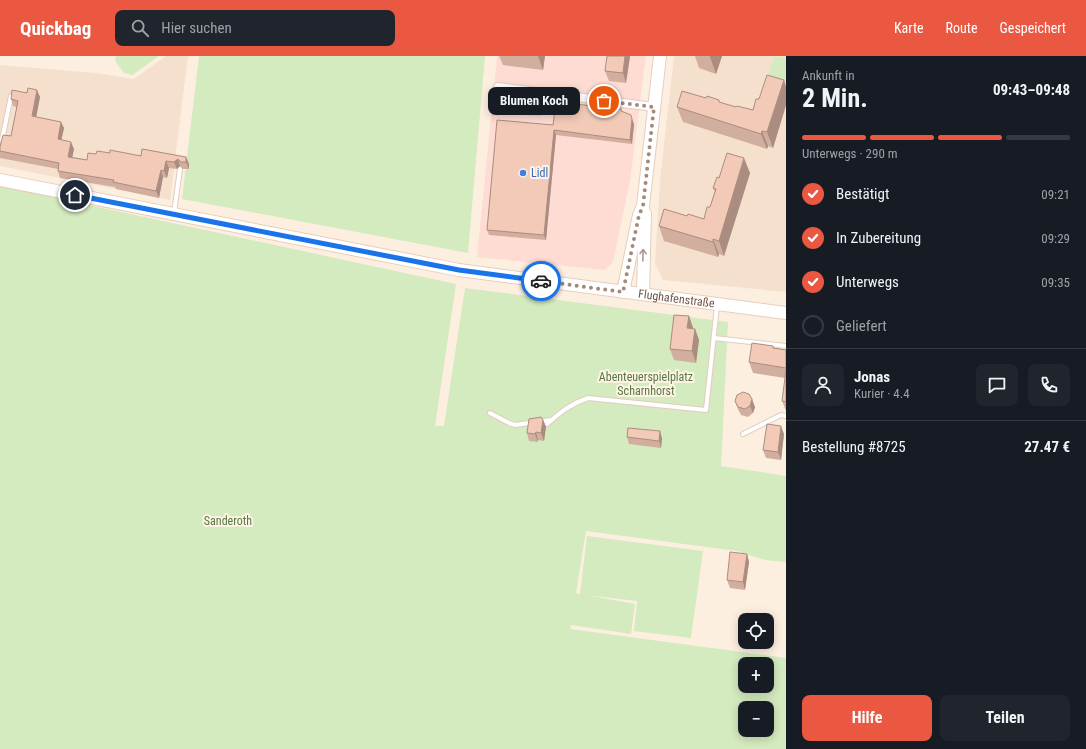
<!DOCTYPE html>
<html lang="de">
<meta charset="utf-8">
<style>
body{margin:0;font-family:"Roboto Condensed",sans-serif;background:#20242c;color:#f1f3f6;height:100vh;display:flex;flex-direction:column;font-size:15px;white-space:nowrap}
*{box-sizing:border-box;margin:0}
p{font-size:13px;color:#9ea1a6}
.icon{flex:none;width:22px;height:22px;fill:none;stroke:currentColor;stroke-width:2;stroke-linecap:round;stroke-linejoin:round}
.map{position:relative;flex:1;overflow:hidden}
.panel{display:flex;flex-direction:column;background:#171b24;width:300px}
.panel>*{flex:none}
.tools{position:absolute;left:738px;top:557px;display:grid;gap:8px}
.tools a{display:grid;place-items:center;width:36px;height:36px;border-radius:8px;background:#171b24;box-shadow:0 2px 10px #0003;font-size:20px}
.pin{position:absolute;display:grid;place-items:center;width:34px;height:34px;color:#fff;margin:-17px;border:2px solid #fff;border-radius:50%;box-shadow:0 1px 4px #0007}
.courier{position:absolute;display:grid;place-items:center;width:40px;height:40px;margin:-20px;border:3px solid #1a73e8;border-radius:50%;background:#fff;color:#222;box-shadow:0 1px 5px #0007}
.bubble{position:absolute;height:28px;border-radius:8px;background:#171b24;box-shadow:0 2px 10px #0003;font-size:13px;font-weight:700;line-height:28px;text-align:center}
.overview em{font-style:normal;font-weight:700}
.overview div{display:flex;flex-direction:column-reverse}
.overview{display:flex;align-items:center;justify-content:space-between;height:68px;padding:0 16px}
h1{font-size:26px;font-weight:700;line-height:30px}
.bar{display:grid;grid-template-columns:repeat(4,1fr);gap:6px 4px;align-content:center;height:48px;padding:0 16px}
.bar i{height:5px;border-radius:3px;background:#363941}
.bar .active{background:#eb5841}
.bar p{grid-column:span 4}
.line{display:flex;align-items:center;gap:10px;padding:0 16px;border-top:1px solid #363941}
.line div{flex:1}
.round{display:grid;place-items:center;flex:none;width:42px;height:42px;border-radius:8px;background:#20242c}
ol{padding:0 16px;list-style:none}
li{display:flex;align-items:center;gap:12px;height:44px}
li p{margin-inline-start:auto}
li .icon{padding:4px;border-radius:50%;background:#eb5841;color:#fff;stroke-width:4}
li:last-child{color:#9ea1a6}
li i{width:22px;height:22px;border:2px solid #363941;border-radius:50%}
.button{display:flex;gap:8px;margin-top:auto;padding:8px 16px}
.button a{flex:1;height:46px;border-radius:8px;background:#eb5841;color:#fff;font-size:16px;font-weight:700;line-height:46px;text-align:center}
.button a+a{background:#20242c;color:#f1f3f6}
header{display:flex;align-items:center;gap:24px;box-sizing:border-box;height:56px;padding:0 20px;background:#eb5841;color:#fff}
header strong{font-size:19px}
nav{display:flex;gap:22px;margin-inline-start:auto;font-size:14px}
.search{width:280px;height:36px;background:#20242c;display:flex;align-items:center;gap:10px;box-sizing:border-box;padding:0 14px;border-radius:8px;color:#9ea1a6;font-size:15px}
main{display:flex;flex:1;min-height:0}
.map>svg:first-child{display:block}
.residential{fill:#f5e0ce}
.commercial{fill:#fedcd3}
.green{fill:#d4eabf;fill-rule:evenodd}
.lines{fill:none;stroke-linecap:round;stroke-linejoin:round}
.lane-casing{stroke:#e3ccbf;stroke-width:6}
.street-casing{stroke:#e3ccbf;stroke-width:10}
.secondary-casing{stroke:#e8cdbc;stroke-width:14}
.lane{stroke:#fff;stroke-width:4}
.street{stroke:#fff;stroke-width:8}
.secondary{stroke:#fff;stroke-width:12}
.wall{fill:#d1ae9d}
.shaded-wall{fill:#aa8d80}
.building{fill:#f3cab7;stroke:#aa8d80}
.oneway{stroke:#ac9891}
.done{stroke:#a48a7d;stroke-width:4;stroke-dasharray:0 7.2}
.route{stroke:#1a73e8;stroke-width:5}
.shop-dot{fill:#3f7fe0;stroke:#fff3e7;stroke-width:1.5}
.labels{text-anchor:middle;dominant-baseline:central;stroke-width:4;stroke-linejoin:round;paint-order:stroke}
.shop-label{font-size:12px;fill:#366cbe;stroke:#fff3e7;text-anchor:start}
.street-label{font-size:12px;fill:#745347;stroke:#fff3e7}
.park-label{font-size:12px;fill:#557a3f;stroke:#fff3e7}
</style>
<header>
<strong>Quickbag</strong>
<div class="search"><svg class="icon" aria-label="search" viewBox="0 0 24 24"><circle cx="10" cy="10" r="6"/><path d="M15 15l6 6"/></svg>Hier suchen</div>
<nav><a>Karte</a><a>Route</a><a>Gespeichert</a></nav>
</header>
<main>
<div class="map">
<svg width="786" height="693" viewBox="0 0 786 693">
<rect width="100%" height="100%" fill="#fdefe0"/>
<g class="residential">
<path d="M 166,0 L 188,0 L 170,144 L 0,110 L 0,9 L 96,17 L 134,23 Z"/>
<path d="M 674,0 L 786,0 L 786,236 L 663,224 L 655,208 L 660,124 Z"/>
</g>
<path class="commercial" d="M 497,0 L 646,0 L 630,125 L 613,206 L 605,214 L 477,201 Z"/>
<g class="green">
<path d="M 116,0 L 159,0 L 132,19 L 124,17 L 115,5 Z"/>
<path d="M 199,0 L 485,0 L 468,197 L 182,143 Z"/>
<path d="M 774,0 L 786,3 L 786,32 L 767,26 Z"/>
<path d="M 0,130 L 456,228 L 435,370 L 444,370 L 465,232 L 728,266 L 721,410 L 786,420 L 786,506 L 765,504 L 737,495 L 586,475 L 576,537 L 580,538 L 587,480 L 703,495 L 691,582 L 634,575 L 637,545 L 586,539 L 635,548 L 631,578 L 571,569 L 570,573 L 786,602 L 786,693 L 0,693 ZM 745,608 L 767,608 L 767,630 L 745,630 ZM 745,652 L 767,652 L 767,674 L 745,674 Z"/>
</g>
<g class="lines">
<defs>
<g id="lane">
<path d="M 504,55 L 540,57 L 545,50 L 548,38"/>
<path d="M 2,84 L 11,40"/>
<path d="M 174,157 L 180,113"/>
<path d="M 714,282 L 786,290"/>
<path d="M 490,357 L 509,367 L 515,369 L 551,364"/>
<path d="M 547,368 C 561,356 570,348 588,342 L 706,354 L 717,250"/>
<path d="M 743,378 L 781,359 L 786,360"/>
</g>
<path id="street" d="M 498,31 L 654,51"/>
<g id="secondary">
<path id="s1" d="M 0,124 L 459,214 L 786,257"/>
<path d="M 623,236 L 639,159 L 643,150 L 660,0"/>
<path d="M 643,238 L 645,157"/>
</g>
</defs>
<use href="#lane" class="lane-casing"/>
<use href="#street" class="street-casing"/>
<use href="#secondary" class="secondary-casing"/>
<use href="#lane" class="lane"/>
<use href="#street" class="street"/>
<use href="#secondary" class="secondary"/>
</g>
<g class="wall">
<path d="M 499,0 L 545,0 L 543,14 L 503,9 Z"/>
<path d="M 630,0 L 626,27 L 609,25 L 605,15 Z"/>
<path d="M 695,0 L 722,0 L 716,18 L 699,12 Z"/>
<path d="M 784,24 L 786,31 L 786,49 L 773,92 L 768,90 L 767,93 L 683,66 L 677,51 L 720,47 L 736,51 L 753,54 L 759,43 Z"/>
<path d="M 40,41 L 36,61 L 64,72 L 61,84 L 74,93 L 72,101 L 87,104 L 96,98 L 110,97 L 141,100 L 186,101 L 189,108 L 189,113 L 183,113 L 180,110 L 177,113 L 169,112 L 167,122 L 163,121 L 159,142 L 116,133 L 115,131 L 60,122 L 58,115 L 58,113 L 0,102 L 0,91 L 11,80 L 17,51 L 13,50 L 11,43 Z"/>
<path d="M 621,53 L 622,55 L 634,68 L 632,88 L 556,79 L 546,184 L 489,179 L 487,174 L 553,69 Z"/>
<path d="M 750,117 L 724,200 L 719,198 L 718,201 L 664,185 L 659,170 L 687,160 L 704,163 L 710,151 L 715,136 L 713,132 L 719,122 Z"/>
<path d="M 689,260 L 693,272 L 693,273 L 695,273 L 699,284 L 696,307 L 674,304 L 670,293 Z"/>
<path d="M 773,290 L 774,292 L 786,294 L 786,355 L 782,345 L 785,322 L 753,317 L 749,306 Z"/>
<path d="M 735,345 L 755,351 L 753,357 L 748,361 L 741,359 L 738,353 Z"/>
<path d="M 543,364 L 546,371 L 544,385 L 538,384 L 538,386 L 529,385 L 527,377 Z"/>
<path d="M 784,378 L 781,404 L 766,402 L 763,394 Z"/>
<path d="M 627,381 L 662,382 L 661,392 L 629,388 Z"/>
<path d="M 747,498 L 749,506 L 745,534 L 730,532 L 727,524 Z"/>
</g>
<g class="shaded-wall">
<path d="M 538,0 L 545,0 L 543,14 Z"/>
<path d="M 625,0 L 630,0 L 626,27 L 623,17 Z"/>
<path d="M 710,0 L 722,0 L 716,18 L 710,1 Z"/>
<path d="M 784,24 L 786,31 L 786,49 L 773,92 L 767,76 Z"/>
<path d="M 37,34 L 40,41 L 35,67 L 32,60 Z"/>
<path d="M 632,63 L 634,68 L 632,88 L 630,84 Z"/>
<path d="M 61,66 L 64,72 L 60,90 L 58,83 Z"/>
<path d="M 554,74 L 556,79 L 546,184 L 544,179 Z"/>
<path d="M 762,75 L 768,90 L 767,93 L 761,78 Z"/>
<path d="M 71,86 L 74,93 L 71,108 L 68,101 Z"/>
<path d="M 186,101 L 189,108 L 189,113 L 186,106 Z"/>
<path d="M 744,102 L 750,117 L 724,200 L 719,185 Z"/>
<path d="M 178,103 L 180,110 L 177,113 L 174,106 Z"/>
<path d="M 166,105 L 169,112 L 167,122 L 164,115 Z"/>
<path d="M 161,114 L 163,121 L 159,142 L 156,135 Z"/>
<path d="M 713,183 L 719,198 L 718,201 L 713,186 Z"/>
<path d="M 689,260 L 693,272 L 691,284 L 687,272 Z"/>
<path d="M 695,273 L 699,284 L 696,307 L 692,295 Z"/>
<path d="M 752,343 L 755,351 L 753,357 L 750,350 Z"/>
<path d="M 543,364 L 546,371 L 544,385 L 541,377 Z"/>
<path d="M 781,370 L 784,378 L 781,404 L 778,396 Z"/>
<path d="M 660,375 L 662,382 L 661,392 L 659,385 Z"/>
<path d="M 536,376 L 538,384 L 538,386 L 535,378 Z"/>
<path d="M 747,498 L 749,506 L 745,534 L 743,526 Z"/>
</g>
<g class="building">
<path d="M 607,0 L 625,0 L 623,17 L 605,15 Z"/>
<path d="M 767,19 L 784,24 L 767,76 L 762,75 L 761,78 L 677,51 L 682,35 L 706,42 L 707,40 L 719,44 L 719,46 L 736,51 L 737,50 L 753,54 L 756,43 L 759,43 Z"/>
<path d="M 28,32 L 37,34 L 32,60 L 61,66 L 58,83 L 71,86 L 68,101 L 87,104 L 88,97 L 96,98 L 97,95 L 110,97 L 110,94 L 141,100 L 142,93 L 186,101 L 186,106 L 181,106 L 178,103 L 174,106 L 166,105 L 164,115 L 161,114 L 156,135 L 113,126 L 114,124 L 58,115 L 59,107 L 0,95 L 0,91 L 3,79 L 11,80 L 18,45 L 11,43 L 12,34 L 27,37 Z"/>
<path d="M 556,46 L 621,53 L 621,55 L 631,59 L 632,63 L 630,84 L 554,74 L 544,179 L 487,174 L 497,64 L 553,69 Z"/>
<path d="M 727,97 L 744,102 L 719,185 L 713,183 L 713,186 L 659,170 L 664,153 L 687,160 L 688,158 L 704,163 L 707,151 L 710,151 L 716,133 L 713,132 L 717,121 L 719,122 Z"/>
<path d="M 674,259 L 689,260 L 687,272 L 695,273 L 692,295 L 670,293 Z"/>
<path d="M 752,287 L 773,290 L 773,292 L 786,294 L 786,312 L 749,306 Z"/>
<path d="M 786,314 L 786,346 L 782,345 Z"/>
<path d="M 743,336 L 749,338 L 752,343 L 750,350 L 745,353 L 738,351 L 735,345 L 737,339 Z"/>
<path d="M 541,361 L 543,364 L 541,377 L 536,376 L 535,378 L 527,377 L 529,363 Z"/>
<path d="M 767,368 L 781,370 L 778,396 L 763,394 Z"/>
<path d="M 628,372 L 660,375 L 659,385 L 627,381 Z"/>
<path d="M 730,496 L 747,498 L 743,526 L 727,524 Z"/>
</g>
<defs><path id="oneway-shaft" d="M-6 0H5M1.5-3L5.5 0L1.5 3" fill="none" stroke-width="1.6" stroke-linecap="round" stroke-linejoin="round"/></defs>
<use class="oneway" href="#oneway-shaft" transform="translate(643 199) rotate(-88)"/>
<g class="lines">
<path class="done" d="M 541,225 L 623,236 L 639,159 L 643,150 L 654,51 L 604,45"/>
<path class="route" d="M 75,139 L 459,214 L 541,225"/>
</g>
<circle class="shop-dot" cx="523" cy="117" r="4"/>
<g class="labels">
<g class="shop-label">
<text x="531" y="117">Lidl</text>
</g>
<g class="street-label">
<text stroke="none"><textPath href="#s1" startOffset="687">Flughafenstraße</textPath></text>
</g>
<g class="park-label">
<text x="646" y="321">Abenteuerspielplatz<tspan x="646" dy="14">Scharnhorst</tspan></text>
<text x="228" y="465">Sanderoth</text>
</g>
</g>
</svg>
<div class="tools">
<a><svg class="icon" aria-label="locate" viewBox="0 0 24 24"><circle cx="12" cy="12" r="6"/><path d="M12 2v4M12 18v4M2 12h4M18 12h4"/></svg></a>
<a>+</a>
<a>−</a>
</div>
<div class="pin" style="left:604px;top:45px;background:#ea580c"><svg class="icon" aria-label="bag" viewBox="0 0 24 24"><path d="M5 8h14l-1 12H6zM9 8a3 3 0 0 1 6 0"/></svg></div>
<div class="pin" style="left:75px;top:139px;background:#1f2937"><svg class="icon" aria-label="home" viewBox="0 0 24 24"><path d="M3 11l9-7 9 7M6 9v11h12V9"/></svg></div>
<div class="courier" style="left:541px;top:225px"><svg class="icon" aria-label="car" viewBox="0 0 24 24"><path d="M5 17H2v-5l4-1 3-4h7l3 4 3 1v5h-3M9 17h6M6 11h13"/><circle cx="7" cy="17" r="2"/><circle cx="17" cy="17" r="2"/></svg></div>
<div class="bubble" style="left:488px;top:31px;width:92px">Blumen Koch</div>
</div>
<section class="panel">
<div class="overview"><div><h1>2 Min.</h1><p>Ankunft in</p></div><em>09:43–09:48</em></div>
<div class="bar"><i class="active"></i><i class="active"></i><i class="active"></i><i></i><p>Unterwegs · 290 m</p></div>
<ol>
<li><svg class="icon" aria-label="check" viewBox="0 0 24 24"><path d="M5 12l5 5 9-10"/></svg>Bestätigt<p>09:21</p></li>
<li><svg class="icon" aria-label="check" viewBox="0 0 24 24"><path d="M5 12l5 5 9-10"/></svg>In Zubereitung<p>09:29</p></li>
<li><svg class="icon" aria-label="check" viewBox="0 0 24 24"><path d="M5 12l5 5 9-10"/></svg>Unterwegs<p>09:35</p></li>
<li><i></i>Geliefert</li>
</ol>
<div class="line" style="height:72px"><a class="round"><svg class="icon" aria-label="person" viewBox="0 0 24 24"><circle cx="12" cy="8" r="4"/><path d="M4 21q1-7 8-7t8 7"/></svg></a><div><b>Jonas</b><p>Kurier · 4.4</p></div><a class="round"><svg class="icon" aria-label="chat" viewBox="0 0 24 24"><path d="M4 5h16v11H9l-5 4z"/></svg></a><a class="round"><svg class="icon" aria-label="phone" viewBox="0 0 24 24"><path d="M5 4h4l2 5-3 2q2 4 5 5l2-3 5 2v4C11 20 4 13 5 4z"/></svg></a></div>
<div class="line" style="height:52px"><div>Bestellung #8725</div><b>27.47 €</b></div>
<div class="button"><a>Hilfe</a><a>Teilen</a></div>
</section>
</main>
